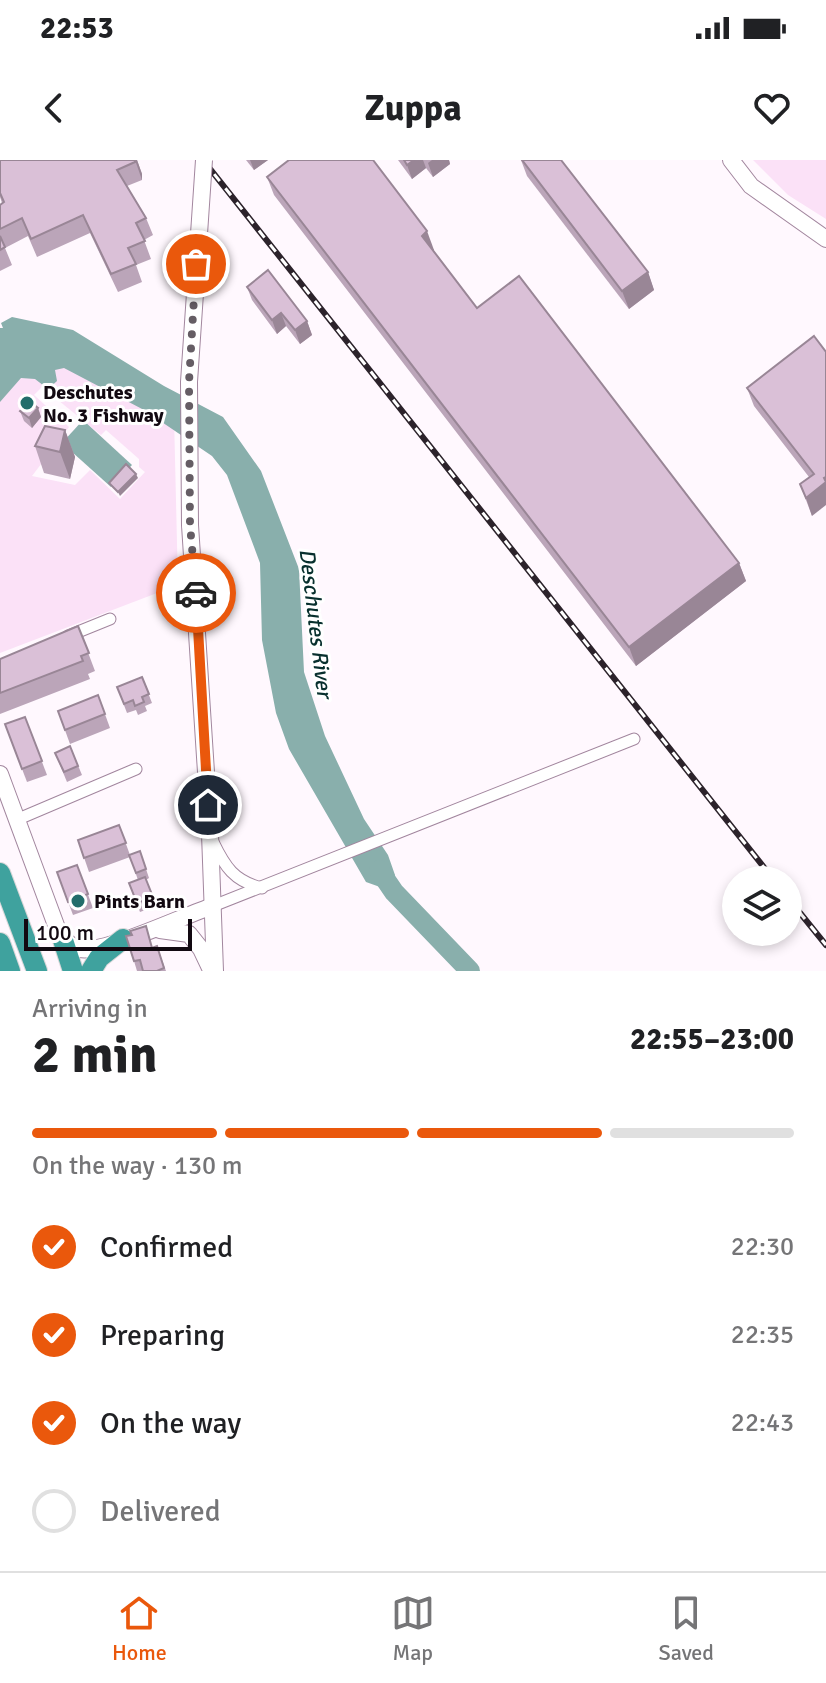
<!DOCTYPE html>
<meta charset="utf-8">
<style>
body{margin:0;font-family:Signika,sans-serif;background:#f6f6f6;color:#202124;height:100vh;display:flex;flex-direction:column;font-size:30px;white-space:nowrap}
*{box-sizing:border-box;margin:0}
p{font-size:26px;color:#757577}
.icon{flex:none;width:44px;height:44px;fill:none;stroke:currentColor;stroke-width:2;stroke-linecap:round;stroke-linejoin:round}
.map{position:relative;height:811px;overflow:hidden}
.sheet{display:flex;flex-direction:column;background:#fff;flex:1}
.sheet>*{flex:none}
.buttons{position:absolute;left:722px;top:706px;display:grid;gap:16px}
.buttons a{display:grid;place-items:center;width:80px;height:80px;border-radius:50%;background:#fff;box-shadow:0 4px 12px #0003;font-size:40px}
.scale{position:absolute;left:24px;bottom:20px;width:168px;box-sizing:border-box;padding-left:8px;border:4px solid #120911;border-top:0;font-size:22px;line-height:28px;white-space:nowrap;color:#120911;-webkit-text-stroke:6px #fff;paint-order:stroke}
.pin{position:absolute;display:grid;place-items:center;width:68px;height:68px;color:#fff;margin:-34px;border:4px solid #fff;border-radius:50%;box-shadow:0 2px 8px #0007}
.courier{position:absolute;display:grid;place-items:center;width:80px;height:80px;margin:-40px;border:6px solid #ea580c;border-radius:50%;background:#fff;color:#222;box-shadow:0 2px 10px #0007}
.head em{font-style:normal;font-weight:800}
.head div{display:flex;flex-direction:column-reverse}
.head{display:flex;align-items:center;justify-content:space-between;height:136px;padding:0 32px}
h1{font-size:52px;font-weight:800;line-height:60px}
.bar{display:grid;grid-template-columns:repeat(4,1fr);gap:12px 8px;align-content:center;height:96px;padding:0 32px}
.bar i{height:10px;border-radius:6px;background:#e0e0e0}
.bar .selected{background:#ea580c}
.bar p{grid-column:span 4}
ol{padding:0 32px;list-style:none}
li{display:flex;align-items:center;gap:24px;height:88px}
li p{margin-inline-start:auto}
li .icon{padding:8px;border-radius:50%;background:#ea580c;color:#fff;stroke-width:4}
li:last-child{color:#757577}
li i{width:44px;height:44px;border:4px solid #e0e0e0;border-radius:50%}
.status{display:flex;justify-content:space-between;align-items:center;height:56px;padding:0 40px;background:#fff;direction:ltr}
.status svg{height:22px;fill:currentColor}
header{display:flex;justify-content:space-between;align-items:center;height:104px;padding:0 32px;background:#fff;font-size:36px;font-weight:800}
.tabs{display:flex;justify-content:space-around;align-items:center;height:112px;border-top:2px solid #e0e0e0;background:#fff;font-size:22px;color:#757577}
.tabs a{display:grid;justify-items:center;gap:4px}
.tabs .selected{color:#ea580c}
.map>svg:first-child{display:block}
.green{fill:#fbe1f7;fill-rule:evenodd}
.water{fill:#89afac}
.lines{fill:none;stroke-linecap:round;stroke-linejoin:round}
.river{stroke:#89afac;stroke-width:20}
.street-casing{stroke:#a2869e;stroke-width:13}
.secondary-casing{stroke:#a2869e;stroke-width:18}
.highway-casing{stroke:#d9d8d9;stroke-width:22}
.street{stroke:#fff;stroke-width:11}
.secondary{stroke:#fff;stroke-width:16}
.highway{stroke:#3fa29e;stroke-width:20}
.rail-casing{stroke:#2c232b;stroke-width:6}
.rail{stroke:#fff;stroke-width:3;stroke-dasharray:9;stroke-linecap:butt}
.secondary-bridge-casing{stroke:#a2869e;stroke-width:18;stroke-linecap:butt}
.secondary-bridge{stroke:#fff;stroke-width:16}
.wall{fill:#bba5b9}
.shaded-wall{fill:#998696}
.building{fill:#dac0d7;stroke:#998696;stroke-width:2}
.done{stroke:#655d64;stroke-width:8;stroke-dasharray:0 14.4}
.route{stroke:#ea580c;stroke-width:10}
.poi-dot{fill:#226d6b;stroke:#fff;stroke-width:3}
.labels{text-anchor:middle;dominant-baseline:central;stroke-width:6;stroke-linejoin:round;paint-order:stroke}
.poi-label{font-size:20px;font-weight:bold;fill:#120911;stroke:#fff;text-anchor:start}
.water-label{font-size:22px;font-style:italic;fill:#08302e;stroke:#fff}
</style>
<div class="status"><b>22:53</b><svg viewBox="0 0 49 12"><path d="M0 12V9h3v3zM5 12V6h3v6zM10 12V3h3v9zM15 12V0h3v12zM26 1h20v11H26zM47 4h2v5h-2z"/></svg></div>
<header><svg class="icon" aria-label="back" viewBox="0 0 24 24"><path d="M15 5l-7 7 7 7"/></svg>Zuppa<svg class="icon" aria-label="heart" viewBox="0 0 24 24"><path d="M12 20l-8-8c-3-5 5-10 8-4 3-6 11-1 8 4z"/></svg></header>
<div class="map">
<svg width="826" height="811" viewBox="0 0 826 811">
<rect width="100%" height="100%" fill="#fff8fe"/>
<g class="green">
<path d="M 753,0 L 826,0 L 826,59 L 788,35 Z"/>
<path d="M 0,185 L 55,190 L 174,256 L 178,425 L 0,493 ZM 42,227 L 101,275 L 106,270 L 139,299 L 139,307 L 145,312 L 120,339 L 90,310 L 75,325 L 32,316 L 69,267 L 34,235 Z"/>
</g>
<g class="water">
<path d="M 12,157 L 73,170 L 164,226 L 223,257 L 261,311 L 299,409 L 304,512 L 325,576 L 364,659 L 388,695 L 395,715 L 394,732 L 366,722 L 289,589 L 276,553 L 262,480 L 260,403 L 227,315 L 212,296 L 144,250 L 64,208 L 55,210 L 57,221 L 48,229 L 35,219 L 21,218 L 0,242 L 0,168 L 3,168 L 1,163 Z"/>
<path d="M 83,260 L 132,305 L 111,327 L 62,283 Z"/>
</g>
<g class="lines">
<path class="river" d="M 379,710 L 394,732 L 470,811"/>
<defs>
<g id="street">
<path d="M 68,476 L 110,459"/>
<path d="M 16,660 L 136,609"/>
<path d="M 213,682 C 225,707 234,721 262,728"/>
<path d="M 213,746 L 634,579"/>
</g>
<g id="secondary">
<path d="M 731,0 L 751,26 L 826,79"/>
<path d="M 190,365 L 210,674 L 215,811"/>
<path d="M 0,614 L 57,768 C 62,778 68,786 80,789 C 104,794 185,755 213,746"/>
<path d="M 160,770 L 189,774 L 201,789 L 211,810"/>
</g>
<g id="highway">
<path d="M 0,713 L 37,811"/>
<path d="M 62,777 L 73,811"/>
<path d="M 0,783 L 10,811"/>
<path d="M 91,811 L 99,798 L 123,779"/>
</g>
</defs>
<use href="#street" class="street-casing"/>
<use href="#secondary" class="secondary-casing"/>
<use href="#highway" class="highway-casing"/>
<use href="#street" class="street"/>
<use href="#secondary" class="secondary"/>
<use href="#highway" class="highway"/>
<defs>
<g id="rail">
<path d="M 203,0 L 774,720"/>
<path d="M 788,738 L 826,785"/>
</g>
</defs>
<use href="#rail" class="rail-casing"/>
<use href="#rail" class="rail"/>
<defs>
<path id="secondary-bridge" d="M 190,365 L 189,222 L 204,0"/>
</defs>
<use href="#secondary-bridge" class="secondary-bridge-casing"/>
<use href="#secondary-bridge" class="secondary-bridge"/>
</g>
<g class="wall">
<path d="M 0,0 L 137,0 L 142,14 L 142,20 L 127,26 L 146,58 L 153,75 L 144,80 L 151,99 L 136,105 L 142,122 L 118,132 L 90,73 L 37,97 L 28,76 L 5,88 L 12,105 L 0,111 L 0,45 L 2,43 L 0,37 Z"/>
<path d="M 246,0 L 268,0 L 254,10 Z"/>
<path d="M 398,0 L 449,0 L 450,4 L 433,17 L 426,8 L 412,19 Z"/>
<path d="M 521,0 L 561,0 L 648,112 L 654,130 L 629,149 L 527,16 Z"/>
<path d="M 267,17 L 434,90 L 433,90 L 477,148 L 739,403 L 746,421 L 636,506 L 274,35 Z"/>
<path d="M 247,127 L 307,161 L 312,175 L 300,184 L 286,166 L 277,174 L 252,140 Z"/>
<path d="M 826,192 L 812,356 L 800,324 L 809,317 L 754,246 L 747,228 Z"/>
<path d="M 38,248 L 41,257 L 32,268 L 24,261 L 20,251 Z"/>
<path d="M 65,270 L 75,297 L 70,319 L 44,313 L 35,286 Z"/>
<path d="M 78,466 L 95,511 L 88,514 L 90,519 L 0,554 L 0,499 Z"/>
<path d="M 142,517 L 152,543 L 145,546 L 147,551 L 138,555 L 136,550 L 127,553 L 117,527 Z"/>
<path d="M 98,535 L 110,568 L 70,584 L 58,551 Z"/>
<path d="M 25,557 L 47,615 L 27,622 L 5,564 Z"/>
<path d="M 70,586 L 82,615 L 67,622 L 55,593 Z"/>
<path d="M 119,665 L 130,695 L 140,691 L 149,718 L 146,720 L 156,746 L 140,752 L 129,723 L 138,720 L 130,697 L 89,712 L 78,680 Z"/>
<path d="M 77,705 L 93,748 L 73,755 L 57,712 Z"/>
<path d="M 157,786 L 166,811 L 137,811 L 134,801 L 153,787 Z"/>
</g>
<g class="shaded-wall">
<path d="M 135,0 L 137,0 L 142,14 L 142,20 Z"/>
<path d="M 250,0 L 268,0 L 254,10 Z"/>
<path d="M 414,0 L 423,0 L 426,8 L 412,19 L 407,5 Z"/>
<path d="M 432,0 L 449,0 L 450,4 L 433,17 L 428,3 Z"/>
<path d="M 427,71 L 434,90 L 429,94 L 422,76 Z"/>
<path d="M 648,112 L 654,130 L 629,149 L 622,131 Z"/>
<path d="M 281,153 L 286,166 L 277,174 L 272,160 Z"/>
<path d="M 307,161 L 312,175 L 300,184 L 295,170 Z"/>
<path d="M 38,248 L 41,257 L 32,268 L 29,258 Z"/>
<path d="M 65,270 L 75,297 L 70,319 L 60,292 Z"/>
<path d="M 136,314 L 138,318 L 120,336 L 118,332 Z"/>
<path d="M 826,317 L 826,345 L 812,356 L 806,338 Z"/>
<path d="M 739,403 L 746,421 L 636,506 L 629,487 Z"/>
</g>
<g class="building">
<path d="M 0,0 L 135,0 L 135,2 L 117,10 L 146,58 L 136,63 L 145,81 L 128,88 L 136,104 L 111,114 L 83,55 L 31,79 L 22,58 L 0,69 L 0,45 L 4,42 L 0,33 Z"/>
<path d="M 289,0 L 373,0 L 427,71 L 422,76 L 477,148 L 519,116 L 739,403 L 629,487 L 267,17 Z"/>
<path d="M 404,0 L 414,0 L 407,5 Z"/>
<path d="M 522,0 L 561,0 L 648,112 L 622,131 Z"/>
<path d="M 0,76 L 5,87 L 0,90 Z"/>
<path d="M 268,110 L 307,161 L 295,170 L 281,153 L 272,160 L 247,127 Z"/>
<path d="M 814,176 L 826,192 L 826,317 L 824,318 L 826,322 L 806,338 L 800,324 L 814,314 L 747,228 Z"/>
<path d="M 29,241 L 38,248 L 29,258 L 20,251 Z"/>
<path d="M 45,266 L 65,270 L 60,292 L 35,286 Z"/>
<path d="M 126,304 L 136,314 L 118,332 L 109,323 Z"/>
<path d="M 78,466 L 89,493 L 81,496 L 83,501 L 0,533 L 0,499 Z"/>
<path d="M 142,517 L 149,534 L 142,537 L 144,542 L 135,546 L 133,540 L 124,544 L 117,527 Z"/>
<path d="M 98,535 L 105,554 L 65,570 L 58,551 Z"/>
<path d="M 25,557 L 42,601 L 22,609 L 5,564 Z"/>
<path d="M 70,586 L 78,606 L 64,612 L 55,593 Z"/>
<path d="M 119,665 L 126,683 L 84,698 L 78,680 Z"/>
<path d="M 140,691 L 146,709 L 136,713 L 129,695 Z"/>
<path d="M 77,705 L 88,734 L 68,742 L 57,712 Z"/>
<path d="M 145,717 L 153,737 L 137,743 L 129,723 Z"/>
<path d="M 146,766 L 152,788 L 157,786 L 164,808 L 157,811 L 143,811 L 140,800 L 134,801 L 126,776 L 132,775 L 130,771 Z"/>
</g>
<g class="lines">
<path class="done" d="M 196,433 L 190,365 L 189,222 L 196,104"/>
<path class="route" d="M 196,433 L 208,645"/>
</g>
<g class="poi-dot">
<circle cx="27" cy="243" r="8"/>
<circle cx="78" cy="741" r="8"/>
</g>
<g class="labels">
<g class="poi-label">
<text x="43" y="232">Deschutes<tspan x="43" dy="23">No. 3 Fishway</tspan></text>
<text x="94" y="741">Pints Barn</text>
</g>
<g class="water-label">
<text transform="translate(316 463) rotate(83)">Deschutes River</text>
</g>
</g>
</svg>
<div class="buttons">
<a><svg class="icon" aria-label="layers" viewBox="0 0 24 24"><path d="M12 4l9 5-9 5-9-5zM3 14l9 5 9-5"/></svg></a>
</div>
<div class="scale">100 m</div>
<div class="pin" style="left:196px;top:104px;background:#ea580c"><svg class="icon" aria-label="bag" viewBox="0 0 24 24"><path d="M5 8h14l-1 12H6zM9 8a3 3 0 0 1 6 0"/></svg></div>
<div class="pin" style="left:208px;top:645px;background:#1f2937"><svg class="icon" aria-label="home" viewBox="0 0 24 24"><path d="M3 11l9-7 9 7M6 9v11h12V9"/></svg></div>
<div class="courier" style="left:196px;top:433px"><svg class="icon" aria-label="car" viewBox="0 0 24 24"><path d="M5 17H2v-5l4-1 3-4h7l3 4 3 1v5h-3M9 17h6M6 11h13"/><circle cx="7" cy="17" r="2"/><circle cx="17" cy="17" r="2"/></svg></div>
</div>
<section class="sheet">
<div class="head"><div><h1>2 min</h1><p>Arriving in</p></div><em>22:55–23:00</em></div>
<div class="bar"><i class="selected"></i><i class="selected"></i><i class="selected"></i><i></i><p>On the way · 130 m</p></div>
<ol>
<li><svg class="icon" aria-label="check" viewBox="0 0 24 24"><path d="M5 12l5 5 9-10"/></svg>Confirmed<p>22:30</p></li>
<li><svg class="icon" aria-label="check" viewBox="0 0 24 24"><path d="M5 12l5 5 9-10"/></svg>Preparing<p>22:35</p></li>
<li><svg class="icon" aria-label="check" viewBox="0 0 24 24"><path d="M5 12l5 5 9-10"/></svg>On the way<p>22:43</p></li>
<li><i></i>Delivered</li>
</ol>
</section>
<nav class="tabs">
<a class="selected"><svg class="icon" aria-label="home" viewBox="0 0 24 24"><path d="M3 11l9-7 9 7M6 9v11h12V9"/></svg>Home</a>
<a><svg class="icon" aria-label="map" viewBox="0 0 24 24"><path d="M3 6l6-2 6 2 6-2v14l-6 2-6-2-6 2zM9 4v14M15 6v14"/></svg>Map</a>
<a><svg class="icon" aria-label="saved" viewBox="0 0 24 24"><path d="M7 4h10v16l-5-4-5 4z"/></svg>Saved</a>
</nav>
